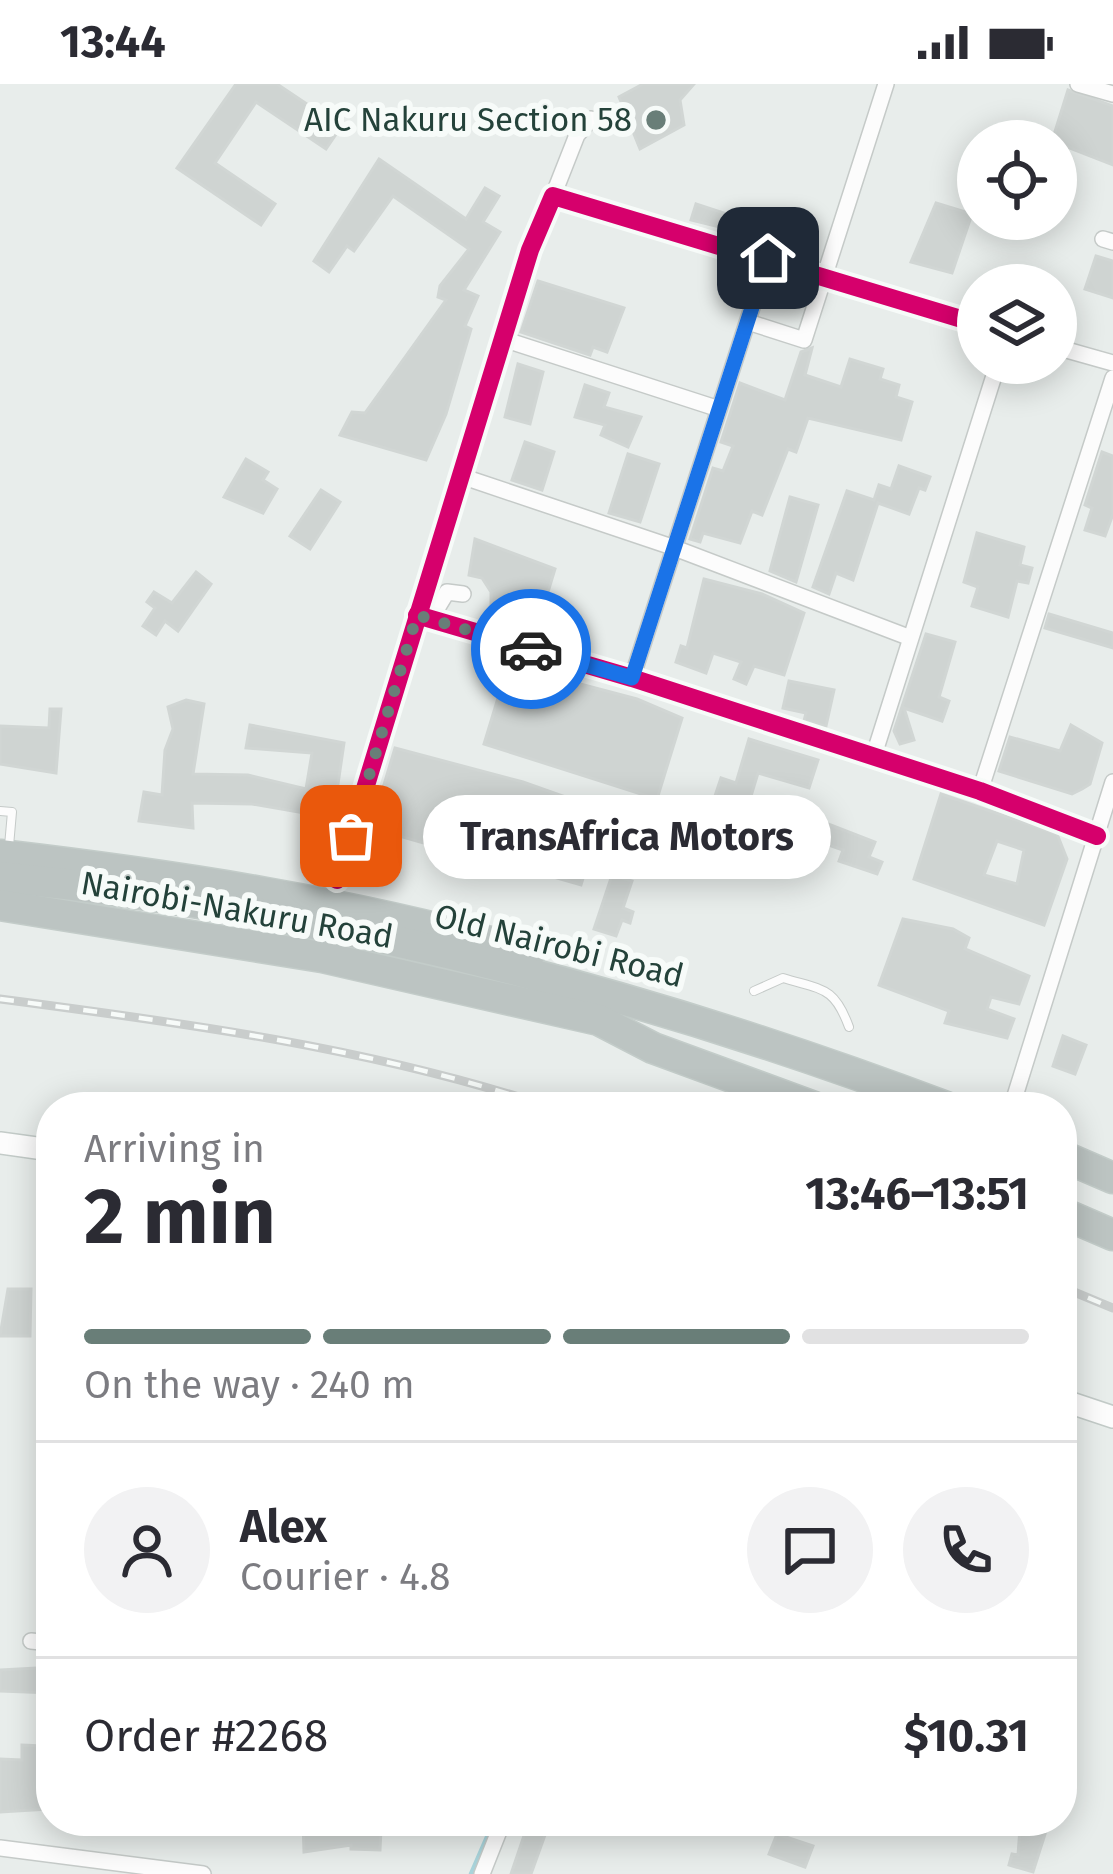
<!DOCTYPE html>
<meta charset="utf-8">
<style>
body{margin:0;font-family:"Fira Sans",sans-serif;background:#f2f2f3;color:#2b2b33;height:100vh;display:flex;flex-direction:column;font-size:45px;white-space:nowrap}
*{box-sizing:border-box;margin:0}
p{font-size:39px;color:#7c7c81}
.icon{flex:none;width:66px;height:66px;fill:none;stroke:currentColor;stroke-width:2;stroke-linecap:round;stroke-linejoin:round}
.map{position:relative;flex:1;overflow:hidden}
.sheet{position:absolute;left:36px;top:1008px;width:1041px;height:744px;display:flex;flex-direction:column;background:#fff;border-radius:48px;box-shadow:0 6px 30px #0003}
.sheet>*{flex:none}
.buttons{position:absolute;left:957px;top:36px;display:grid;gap:24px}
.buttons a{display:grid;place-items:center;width:120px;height:120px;border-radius:50%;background:#fff;box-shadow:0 6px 30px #0003;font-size:60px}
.pin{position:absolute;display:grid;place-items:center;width:102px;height:102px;color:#fff;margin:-51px;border-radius:24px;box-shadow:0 6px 18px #0006}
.courier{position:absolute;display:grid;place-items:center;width:120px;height:120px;margin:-60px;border:9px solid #1a73e8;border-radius:50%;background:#fff;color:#222;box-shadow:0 3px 15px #0007}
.bubble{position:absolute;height:84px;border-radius:42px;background:#fff;box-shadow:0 6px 30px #0003;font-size:39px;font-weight:700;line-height:84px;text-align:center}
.overview em{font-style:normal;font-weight:700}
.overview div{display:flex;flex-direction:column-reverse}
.overview{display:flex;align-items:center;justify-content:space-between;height:204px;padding:0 48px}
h1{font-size:78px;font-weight:700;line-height:90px}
.bar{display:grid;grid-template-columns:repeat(4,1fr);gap:18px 12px;align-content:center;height:144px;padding:0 48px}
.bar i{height:15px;border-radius:9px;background:#e1e1e2}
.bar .active{background:#697e78}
.bar p{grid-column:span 4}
.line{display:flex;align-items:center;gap:30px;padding:0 48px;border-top:3px solid #e1e1e2}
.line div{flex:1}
.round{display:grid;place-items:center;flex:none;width:126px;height:126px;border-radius:63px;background:#f2f2f3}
.status{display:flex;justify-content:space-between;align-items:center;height:84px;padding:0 60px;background:#fff;direction:ltr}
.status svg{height:33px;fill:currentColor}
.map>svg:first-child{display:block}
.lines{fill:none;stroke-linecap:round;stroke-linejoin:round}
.stream{stroke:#a9d4db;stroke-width:4.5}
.building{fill:#cfd4d2;stroke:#d1d6d4;stroke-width:3;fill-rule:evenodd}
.lane-casing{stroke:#c5cac8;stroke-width:10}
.street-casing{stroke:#c5cac8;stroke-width:18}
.secondary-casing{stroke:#c3cbc8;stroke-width:24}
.highway-casing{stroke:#c3ccc9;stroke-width:33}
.lane{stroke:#fcfcfc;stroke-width:8}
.street{stroke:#fcfcfc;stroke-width:15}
.secondary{stroke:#fcfcfc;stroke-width:21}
.highway{stroke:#bcc4c2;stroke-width:30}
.rail-casing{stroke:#c9cdcc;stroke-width:9}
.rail{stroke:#f7fbf9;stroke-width:4.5;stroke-dasharray:14;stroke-linecap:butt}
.cycleway-casing{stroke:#f7fbf9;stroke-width:26}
.cycleway{stroke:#d6006c;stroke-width:18}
.done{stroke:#697e78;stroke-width:12;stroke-dasharray:0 21.6}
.route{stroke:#1a73e8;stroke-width:15}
.poi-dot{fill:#697e78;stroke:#f7fbf9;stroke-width:4.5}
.labels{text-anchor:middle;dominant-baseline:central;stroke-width:12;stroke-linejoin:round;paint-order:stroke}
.poi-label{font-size:33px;fill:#24423a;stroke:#f7fbf9;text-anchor:end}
.street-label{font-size:33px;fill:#24423a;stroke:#f7fbf9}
</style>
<div class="status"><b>13:44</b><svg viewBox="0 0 49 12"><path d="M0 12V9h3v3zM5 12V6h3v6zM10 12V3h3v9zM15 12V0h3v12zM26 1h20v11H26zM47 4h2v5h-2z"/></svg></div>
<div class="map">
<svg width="1113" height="1790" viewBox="0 0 1113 1790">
<rect width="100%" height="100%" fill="#e8edeb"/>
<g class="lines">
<path class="stream" d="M 471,1790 L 494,1737"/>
</g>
<g class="building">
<path d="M 236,0 L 277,0 L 341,43 L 326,65 L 256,18 L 215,79 L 275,120 L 261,141 L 177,84 Z"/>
<path d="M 643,0 L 694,0 L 680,16 L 684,41 L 640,65 L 619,13 Z"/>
<path d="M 1068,6 L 1113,22 L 1113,81 L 1052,57 Z"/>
<path d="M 379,75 L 466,135 L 485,104 L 499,112 L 483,138 L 500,148 L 464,206 L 478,212 L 465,242 L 471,245 L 446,330 L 426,376 L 340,351 L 352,328 L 365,329 L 446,216 L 438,213 L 440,202 L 469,165 L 393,112 L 354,167 L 347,162 L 329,188 L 314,177 Z"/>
<path d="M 936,119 L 972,130 L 952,189 L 911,178 Z"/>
<path d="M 696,120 L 751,138 L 748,150 L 691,136 Z"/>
<path d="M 1096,172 L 1113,177 L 1113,214 L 1085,205 Z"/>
<path d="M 538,197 L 624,224 L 607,268 L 593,263 L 590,271 L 521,248 Z"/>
<path d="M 812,264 L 805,291 L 841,303 L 850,275 L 883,285 L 880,295 L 899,301 L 896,313 L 912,318 L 901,356 L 808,334 L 796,368 L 788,365 L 762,431 L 752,427 L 740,459 L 703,449 L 700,458 L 690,455 L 713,384 L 723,387 L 733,362 L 721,358 L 740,299 L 785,316 L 801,268 Z"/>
<path d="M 518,280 L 543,288 L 530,340 L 505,333 Z"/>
<path d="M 585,301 L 609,309 L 604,323 L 641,333 L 628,363 L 601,351 L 605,341 L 575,333 Z"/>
<path d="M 525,358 L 554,368 L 542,406 L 512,396 Z"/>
<path d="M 1102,368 L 1113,372 L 1113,430 L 1105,452 L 1085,446 L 1092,424 L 1085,421 Z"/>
<path d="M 628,370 L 659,380 L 640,438 L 609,429 Z"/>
<path d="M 246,375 L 268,388 L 263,396 L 277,405 L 263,429 L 224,413 Z"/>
<path d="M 899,382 L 930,393 L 925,406 L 919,404 L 909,430 L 878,419 L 853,496 L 836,489 L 829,510 L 813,503 L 847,407 L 874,416 L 879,401 L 891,405 Z"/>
<path d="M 321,406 L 340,418 L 310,465 L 290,452 Z"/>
<path d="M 790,413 L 818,421 L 796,498 L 770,487 Z"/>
<path d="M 977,449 L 1024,463 L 1020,481 L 1032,484 L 1028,499 L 1017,497 L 1008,533 L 972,522 L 978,503 L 964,498 Z"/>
<path d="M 475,455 L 555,485 L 538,541 L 491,521 L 491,508 L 482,494 L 469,491 Z"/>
<path d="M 196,488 L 211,500 L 178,547 L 165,537 L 156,551 L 143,542 L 155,524 L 147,518 L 154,508 L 172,519 Z"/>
<path d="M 704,495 L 762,510 L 804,529 L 784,591 L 754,582 L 746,600 L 734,595 L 741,578 L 713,569 L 706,589 L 676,578 L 681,562 L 687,564 Z"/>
<path d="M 1049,530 L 1113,549 L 1113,564 L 1045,544 Z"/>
<path d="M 926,550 L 955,558 L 939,613 L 949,617 L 942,637 L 904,624 L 914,656 L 900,660 L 894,647 Z"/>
<path d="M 508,581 L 637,615 L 682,634 L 657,715 L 484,660 Z"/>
<path d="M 789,597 L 834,606 L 826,642 L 804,637 L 806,629 L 783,624 Z"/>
<path d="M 186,616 L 204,620 L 193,690 L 248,691 L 306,705 L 312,669 L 246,664 L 250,641 L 344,659 L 333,734 L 252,720 L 192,719 L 193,744 L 139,737 L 144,708 L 162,711 L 165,666 L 173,645 L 168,623 Z"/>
<path d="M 50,625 L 61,625 L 56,689 L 0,680 L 0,642 L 49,644 Z"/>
<path d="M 1071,641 L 1102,659 L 1090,700 L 1082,705 L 1072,710 L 999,687 L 1010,653 L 1060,667 Z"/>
<path d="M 749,655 L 818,676 L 809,704 L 758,689 L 741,745 L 691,730 L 695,719 L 711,724 L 721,694 L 736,699 Z"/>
<path d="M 395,664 L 523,698 L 650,743 L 641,770 L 595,755 L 581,801 L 536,788 L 547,751 L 510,739 L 497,780 L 371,744 Z"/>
<path d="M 941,710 L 1057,750 L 1067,775 L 1044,841 L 914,795 ZM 997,757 L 1024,766 L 1017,800 L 984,791 Z"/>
<path d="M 810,733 L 875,758 L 869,773 L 882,778 L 877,790 L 839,777 L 843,766 L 803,752 Z"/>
<path d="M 612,791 L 632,797 L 623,824 L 633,828 L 630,839 L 622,836 L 616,852 L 594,845 Z"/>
<path d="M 903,835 L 953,845 L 969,854 L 965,865 L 1029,892 L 1019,920 L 991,913 L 987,925 L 1014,935 L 1007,954 L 945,939 L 949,927 L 879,901 Z"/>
<path d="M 1063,952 L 1086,961 L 1075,990 L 1053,982 Z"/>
<path d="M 8,1205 L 31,1205 L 30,1252 L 0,1252 Z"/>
<path d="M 37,1584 L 51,1585 L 51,1609 L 0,1607 L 0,1586 Z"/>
<path d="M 22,1661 L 41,1662 L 40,1700 L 49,1700 L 48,1725 L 0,1728 L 0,1675 L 22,1676 Z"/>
<path d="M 303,1737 L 345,1737 L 345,1744 L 381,1745 L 380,1766 L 351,1765 L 351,1761 L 304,1768 Z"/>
<path d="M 529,1737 L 550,1737 L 531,1790 L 511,1790 Z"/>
<path d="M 1020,1744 L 1046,1747 L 1033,1788 L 1009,1781 L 1012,1770 L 1018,1771 Z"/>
<path d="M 777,1750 L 813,1762 L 805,1783 L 769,1770 Z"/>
</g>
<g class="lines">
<defs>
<g id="lane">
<path d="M 0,727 L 12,728 L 9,762"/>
<path d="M 754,907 L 783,894 C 822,906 834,902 849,943"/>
</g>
<g id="street">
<path d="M 1078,0 L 1113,10"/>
<path d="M 553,112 L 577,51 L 591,35"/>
<path d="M 1103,155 L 1113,158"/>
<path d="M 748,238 L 804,256 L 886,0"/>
<path d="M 503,255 L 716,324"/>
<path d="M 1056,263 L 1113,279"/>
<path d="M 461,392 L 672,463 L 908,553"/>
<path d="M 417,531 L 632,594 L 980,707 L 1097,752"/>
<path d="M 430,536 L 447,508 L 463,510"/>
<path d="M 632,594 L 768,174"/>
<path d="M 873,674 L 998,279"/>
<path d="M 980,707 L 1113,294"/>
<path d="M 337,796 L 530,166 L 553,112 L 978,240"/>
<path d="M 1005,1023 L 1015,1012 L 1113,698"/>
<path d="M 31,1557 L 51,1559"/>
<path d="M 0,1764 L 203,1790"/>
<path d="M 482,1790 L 503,1737"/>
</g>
<g id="secondary">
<path d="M 0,1059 L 51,1066"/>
<path d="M 1062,1316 L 1113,1333"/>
</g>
<g id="highway">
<path d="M 0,771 C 179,792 357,819 530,869"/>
<path d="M 0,793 C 325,825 641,908 946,1023"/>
<path d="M 0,821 L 322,873 L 599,936 L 653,964 L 814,1023"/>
<path d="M 1062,1072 L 1113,1094"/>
<path d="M 1062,1129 L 1113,1151"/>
</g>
</defs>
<use href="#lane" class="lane-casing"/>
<use href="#street" class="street-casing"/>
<use href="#secondary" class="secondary-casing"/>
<use href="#highway" class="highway-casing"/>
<use href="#lane" class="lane"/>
<use href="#street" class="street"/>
<use href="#secondary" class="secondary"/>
<use href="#highway" class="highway"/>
<defs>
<g id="rail">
<path d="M 0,915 C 185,939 372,964 550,1023"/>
<path d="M 1062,1203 L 1113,1224"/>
</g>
</defs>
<use href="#rail" class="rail-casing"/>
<use href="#rail" class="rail"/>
<defs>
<g id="cycleway">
<path d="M 417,531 L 632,594 L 980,707 L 1097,752"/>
<path d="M 337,796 L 530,166 L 553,112 L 978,240"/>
</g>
</defs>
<use href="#cycleway" class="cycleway-casing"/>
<use href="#cycleway" class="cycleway"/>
</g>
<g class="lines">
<path class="done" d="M 351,752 L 417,531 L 531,565"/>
<path class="route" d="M 531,565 L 632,594 L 768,174"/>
</g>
<circle class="poi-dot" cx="656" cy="36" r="12"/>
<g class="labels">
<g class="poi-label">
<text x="632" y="36">AIC Nakuru Section 58</text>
</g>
<g class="street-label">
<text transform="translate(237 826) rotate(10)">Nairobi-Nakuru Road</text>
<text transform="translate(559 862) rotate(14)">Old Nairobi Road</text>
</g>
</g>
</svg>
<div class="buttons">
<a><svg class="icon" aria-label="locate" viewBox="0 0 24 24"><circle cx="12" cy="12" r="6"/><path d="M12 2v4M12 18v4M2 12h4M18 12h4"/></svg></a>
<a><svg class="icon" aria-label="layers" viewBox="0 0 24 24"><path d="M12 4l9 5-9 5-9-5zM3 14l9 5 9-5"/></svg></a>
</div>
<div class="pin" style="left:351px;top:752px;background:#ea580c"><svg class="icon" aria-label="bag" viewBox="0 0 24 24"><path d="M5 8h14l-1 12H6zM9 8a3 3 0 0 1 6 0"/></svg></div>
<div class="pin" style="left:768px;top:174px;background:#1f2937"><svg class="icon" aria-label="home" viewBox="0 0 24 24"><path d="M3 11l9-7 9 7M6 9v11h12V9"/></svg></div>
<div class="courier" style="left:531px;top:565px"><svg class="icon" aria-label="car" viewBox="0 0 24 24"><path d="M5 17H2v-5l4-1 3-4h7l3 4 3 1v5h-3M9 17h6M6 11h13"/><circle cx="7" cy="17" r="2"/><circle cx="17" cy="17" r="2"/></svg></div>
<div class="bubble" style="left:423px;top:711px;width:408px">TransAfrica Motors</div>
<section class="sheet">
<div class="overview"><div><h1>2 min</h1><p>Arriving in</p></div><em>13:46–13:51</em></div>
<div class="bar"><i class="active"></i><i class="active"></i><i class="active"></i><i></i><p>On the way · 240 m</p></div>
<div class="line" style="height:216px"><a class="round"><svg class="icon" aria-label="person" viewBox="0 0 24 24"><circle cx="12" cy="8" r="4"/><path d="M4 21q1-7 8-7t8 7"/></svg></a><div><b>Alex</b><p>Courier · 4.8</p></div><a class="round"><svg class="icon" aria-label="chat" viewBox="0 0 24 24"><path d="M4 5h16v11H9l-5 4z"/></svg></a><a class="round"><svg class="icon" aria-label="phone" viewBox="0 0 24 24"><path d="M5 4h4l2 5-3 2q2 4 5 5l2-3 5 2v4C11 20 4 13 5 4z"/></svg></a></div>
<div class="line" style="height:156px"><div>Order #2268</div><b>$10.31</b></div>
</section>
</div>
